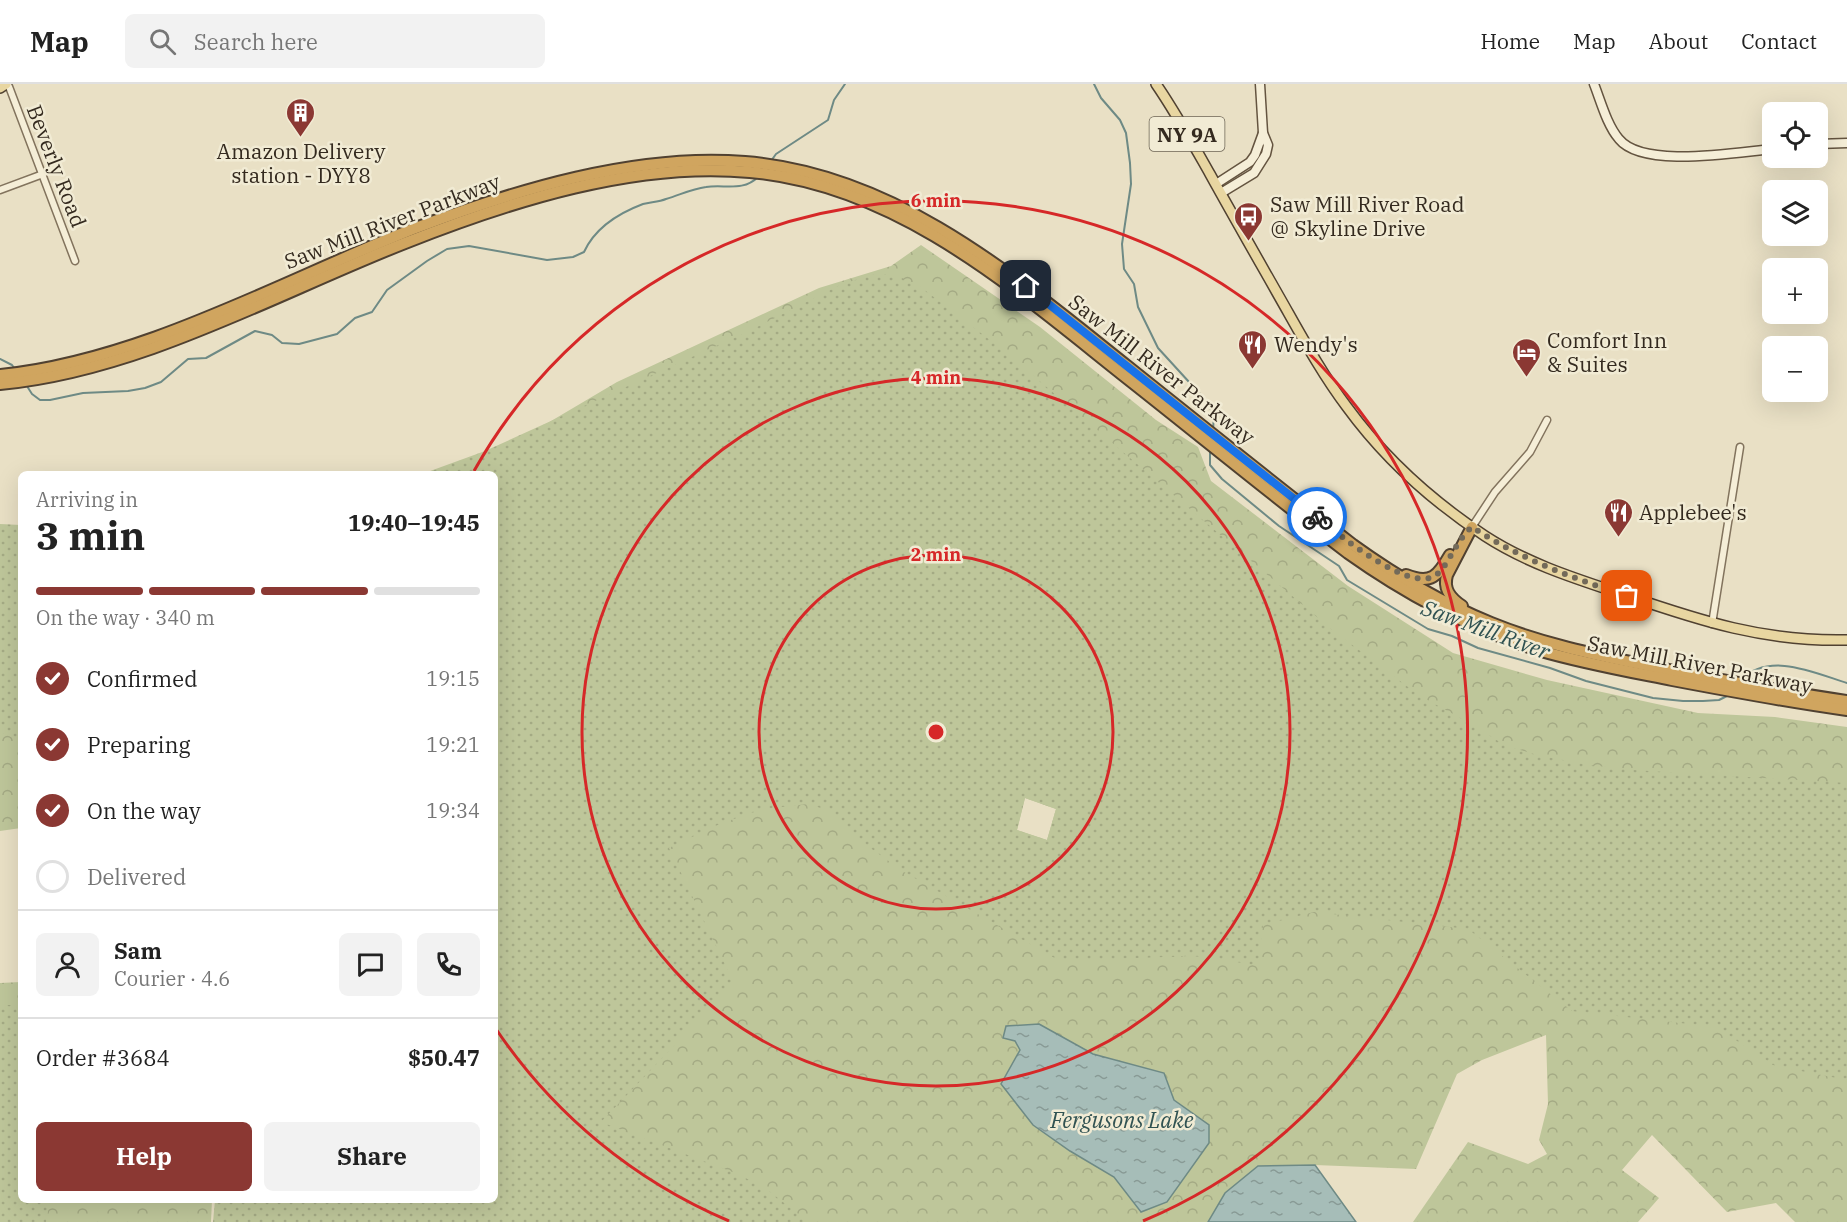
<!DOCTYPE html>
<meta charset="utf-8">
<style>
body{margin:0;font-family:"IBM Plex Serif",serif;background:#f2f2f2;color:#222;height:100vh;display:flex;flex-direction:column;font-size:22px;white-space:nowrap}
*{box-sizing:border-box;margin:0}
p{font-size:20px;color:#767676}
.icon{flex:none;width:33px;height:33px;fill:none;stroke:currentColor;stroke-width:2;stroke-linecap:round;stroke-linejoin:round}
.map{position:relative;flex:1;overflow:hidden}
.panel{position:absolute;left:18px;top:387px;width:480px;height:732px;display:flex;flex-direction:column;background:#fff;border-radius:9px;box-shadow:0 6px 24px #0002}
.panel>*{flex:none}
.controls{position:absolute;left:1762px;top:18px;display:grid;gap:12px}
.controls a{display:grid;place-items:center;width:66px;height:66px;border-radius:9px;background:#fff;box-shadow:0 6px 24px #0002;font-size:30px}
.pin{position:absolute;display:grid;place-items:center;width:51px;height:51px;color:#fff;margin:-26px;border-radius:12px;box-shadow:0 3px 9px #0006}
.courier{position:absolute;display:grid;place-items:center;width:60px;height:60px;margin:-30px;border:4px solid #1a73e8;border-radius:50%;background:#fff;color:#222;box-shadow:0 2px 8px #0007}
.head em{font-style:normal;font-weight:700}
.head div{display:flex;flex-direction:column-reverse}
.head{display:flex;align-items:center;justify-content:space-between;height:102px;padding:0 18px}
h1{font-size:39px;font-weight:700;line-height:45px}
.bar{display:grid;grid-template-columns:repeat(4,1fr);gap:9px 6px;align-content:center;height:72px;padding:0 18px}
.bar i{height:8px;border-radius:4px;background:#e0e0e0}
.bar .active{background:#8b3833}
.bar p{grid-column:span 4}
.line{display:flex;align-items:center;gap:15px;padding:0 18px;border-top:2px solid #e0e0e0}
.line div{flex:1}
.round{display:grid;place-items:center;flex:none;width:63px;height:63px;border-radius:9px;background:#f2f2f2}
ol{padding:0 18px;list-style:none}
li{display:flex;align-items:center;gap:18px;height:66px}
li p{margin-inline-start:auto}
li .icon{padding:6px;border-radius:50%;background:#8b3833;color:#fff;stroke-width:4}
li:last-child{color:#767676}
li i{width:33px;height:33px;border:3px solid #e0e0e0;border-radius:50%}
.cta{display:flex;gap:12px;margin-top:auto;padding:12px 18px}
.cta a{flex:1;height:69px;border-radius:9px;background:#8b3833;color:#fff;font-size:24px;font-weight:700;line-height:69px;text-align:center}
.cta a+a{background:#f2f2f2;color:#222}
header{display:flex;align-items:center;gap:36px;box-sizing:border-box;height:84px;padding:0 30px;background:#fff;border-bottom:2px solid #e0e0e0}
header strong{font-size:28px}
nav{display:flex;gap:33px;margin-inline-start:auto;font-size:21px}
.search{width:420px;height:54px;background:#f2f2f2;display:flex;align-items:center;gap:15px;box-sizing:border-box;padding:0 21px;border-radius:9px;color:#767676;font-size:22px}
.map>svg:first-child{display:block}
.forest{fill:url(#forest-crowns);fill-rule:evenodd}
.park{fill:url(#park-dots);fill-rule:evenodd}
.water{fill:url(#water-ripples);stroke:#6e8a85;stroke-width:1.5}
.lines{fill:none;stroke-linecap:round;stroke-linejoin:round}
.stream{stroke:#6e8a85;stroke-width:2}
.street-casing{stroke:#82735d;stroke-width:9}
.secondary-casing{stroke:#645440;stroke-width:11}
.primary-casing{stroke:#504131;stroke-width:12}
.highway-casing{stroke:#504131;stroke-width:14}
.street{stroke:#f5eed7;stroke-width:6}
.secondary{stroke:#f5eed7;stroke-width:8}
.primary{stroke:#e8d6a1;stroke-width:9}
.highway{stroke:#d0a55f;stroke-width:10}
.done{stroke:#736a59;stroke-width:6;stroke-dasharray:0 10.8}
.route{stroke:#1a73e8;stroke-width:8}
.ring{fill:none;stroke:#d62828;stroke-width:3}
.labels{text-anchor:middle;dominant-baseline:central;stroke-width:5;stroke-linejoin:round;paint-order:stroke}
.shield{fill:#f1ebd4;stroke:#6d6455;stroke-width:1.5}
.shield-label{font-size:20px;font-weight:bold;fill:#342a1f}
.poi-label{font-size:21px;fill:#342a1f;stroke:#f1ebd4;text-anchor:start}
.street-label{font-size:21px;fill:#342a1f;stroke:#f1ebd4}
.water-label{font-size:22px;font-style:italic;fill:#305252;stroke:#f1ebd4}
.centre{fill:#d62828;stroke:#f1ebd4;stroke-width:3}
.ring-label{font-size:18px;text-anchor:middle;font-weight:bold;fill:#d62828;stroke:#f1ebd4;stroke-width:5;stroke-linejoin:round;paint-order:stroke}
</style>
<header>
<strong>Map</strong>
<div class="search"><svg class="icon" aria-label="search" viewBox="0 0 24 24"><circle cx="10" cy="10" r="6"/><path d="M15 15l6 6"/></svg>Search here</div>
<nav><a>Home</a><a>Map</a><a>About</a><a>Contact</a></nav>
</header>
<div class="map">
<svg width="1847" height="1138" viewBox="0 0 1847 1138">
<defs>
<pattern id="forest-crowns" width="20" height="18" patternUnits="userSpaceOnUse" patternTransform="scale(1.5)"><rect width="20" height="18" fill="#bec69a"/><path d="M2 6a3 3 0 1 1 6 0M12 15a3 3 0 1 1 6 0" fill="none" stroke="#a4aa84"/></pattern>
<pattern id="park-dots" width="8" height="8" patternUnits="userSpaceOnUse" patternTransform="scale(1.5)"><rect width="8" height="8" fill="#bec69a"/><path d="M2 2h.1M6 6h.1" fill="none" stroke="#a4aa84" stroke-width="1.8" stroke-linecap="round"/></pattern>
<pattern id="water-ripples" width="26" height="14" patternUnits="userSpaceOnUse" patternTransform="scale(1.5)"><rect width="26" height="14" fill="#a6bdb8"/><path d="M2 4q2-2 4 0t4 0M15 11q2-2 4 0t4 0" fill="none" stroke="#889a95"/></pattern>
</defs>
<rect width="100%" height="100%" fill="#e9e0c5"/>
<g class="forest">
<path d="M 921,161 L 1040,243 L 1156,336 L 1198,363 L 1211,397 L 1348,502 L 1453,569 L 1547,596 L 1698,629 L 1775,633 L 1847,643 L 1847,1138 L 1795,1138 L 1776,1119 L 1727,1128 L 1652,1051 L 1622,1086 L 1659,1114 L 1638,1138 L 1413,1138 L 1468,1058 L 1528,1080 L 1547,1070 L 1539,1056 L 1548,1020 L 1546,951 L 1482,976 L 1457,990 L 1416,1085 L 1315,1081 L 1258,1082 L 1225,1109 L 1208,1138 L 578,1138 L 495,1116 L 495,390 L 480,379 L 617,298 L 819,204 L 891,182 ZM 1025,714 L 1056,725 L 1047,756 L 1017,746 ZM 1039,940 L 1093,970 L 1164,989 L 1174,1016 L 1209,1041 L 1208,1059 L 1167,1118 L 1140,1128 L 1114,1093 L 1070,1067 L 1033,1041 L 1020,966 L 1015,957 Z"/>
<path d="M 0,458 L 21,458 L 21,744 L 0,747 Z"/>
<path d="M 21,898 L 21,936 L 0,935 L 0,899 Z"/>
<path d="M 30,1116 L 212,1116 L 211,1138 L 26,1138 Z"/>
</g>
<g class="park">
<path d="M 875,190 L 893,190 L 918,201 L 1003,266 L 1331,545 L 1420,612 L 1477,643 L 1504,661 L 1537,671 L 1589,681 L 1633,686 L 1847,699 L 1847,996 L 1775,982 L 1716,943 L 1572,927 L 1468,845 L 1314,828 L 1263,841 L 1258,882 L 1215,874 L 1190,872 L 1060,877 L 904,788 L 869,763 L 835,732 L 827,726 L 808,720 L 773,724 L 750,729 L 715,742 L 669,764 L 734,899 L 601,1038 L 735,1089 L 764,1103 L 808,1138 L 213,1138 L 215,1116 L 495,1116 L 495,390 L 422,390 L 485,367 L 747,248 L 842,200 ZM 1025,714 L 1056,725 L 1047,756 L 1017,746 Z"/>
<path d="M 0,440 L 21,441 L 21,657 L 0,648 Z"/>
<path d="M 0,921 L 21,921 L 21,1116 L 50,1116 L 46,1138 L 0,1138 Z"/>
</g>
<g class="water">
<path d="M 1039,940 L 1093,970 L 1164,989 L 1174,1016 L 1209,1041 L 1209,1059 L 1167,1118 L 1141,1128 L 1114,1093 L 1070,1067 L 1033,1041 L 1001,1000 L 1020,966 L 1015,957 L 1003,954 L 1006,942 Z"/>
<path d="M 1315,1081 L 1356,1138 L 1208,1138 L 1225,1109 L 1258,1082 Z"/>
</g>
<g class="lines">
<g class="stream">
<path d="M 1094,0 L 1101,14 L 1120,36 L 1126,49 L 1130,79 L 1131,100 L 1122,160 L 1124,185 L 1134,200 L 1138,223 L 1158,264 L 1200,310 L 1214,330 L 1213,347"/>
<path d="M 771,77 L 776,70 L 828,36 L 834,16 L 845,0"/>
<path d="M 0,275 L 12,281 L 15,285"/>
<path d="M 25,299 L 32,310 L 40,316 L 50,316 L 83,309 L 128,307 L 145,304 L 161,298 L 188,275 L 206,274 L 255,247 L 272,251 L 282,259 L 299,260 L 337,250 L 355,234 L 372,228 L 387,206 L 427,177 L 447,165 L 469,162 L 547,176 L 573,173 L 584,168 C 595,144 619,129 643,120 C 651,118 659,118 666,115 C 680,111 691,105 706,103 C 724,100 743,108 758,93"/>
<path d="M 1210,365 L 1210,381 L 1222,395 L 1279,442 L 1339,482 L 1347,496 L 1428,545 L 1452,552 L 1478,564 L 1550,584 L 1586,597 L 1653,614 L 1683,617 L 1703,617 L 1719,616 L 1727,612"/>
<path d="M 1741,596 C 1769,567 1815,589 1847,599"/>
</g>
<defs>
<g id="street">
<path d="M 8,0 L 75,177"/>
<path d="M 0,106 L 43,90"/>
<path d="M 1472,443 L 1495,408 L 1530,368 L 1547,336"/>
<path d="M 1712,540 L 1740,363"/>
</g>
<g id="secondary">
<path d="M 1594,0 C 1601,18 1607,41 1619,55 C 1643,85 1737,68 1773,65"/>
<path d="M 1818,60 L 1847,59"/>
<path d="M 1216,100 L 1250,78 L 1255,71 L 1263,49"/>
<path d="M 1221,109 L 1254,89 L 1266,70 L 1268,61 L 1263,49 L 1260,0"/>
</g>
<g id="primary">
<path d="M 1156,0 C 1176,29 1193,60 1210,90 C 1236,137 1263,184 1289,230 C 1307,262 1325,294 1347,323 C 1385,375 1432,417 1485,452 C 1528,480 1577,495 1625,511 C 1701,537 1765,558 1847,556"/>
<path d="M 0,4 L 6,0"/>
</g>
<g id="highway">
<path d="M 0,291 C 141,277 282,197 413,145 C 515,106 636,69 745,78 C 896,90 1014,192 1127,282 C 1202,342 1277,402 1353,461 C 1396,492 1442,519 1491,539 C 1545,561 1602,572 1659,584 C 1721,596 1784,608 1847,617"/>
<path d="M 0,300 C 140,287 275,210 405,159 C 511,117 636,77 750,88 C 897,101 1012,203 1123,291 C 1198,350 1272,411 1348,469 C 1407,511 1469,544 1538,566 C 1582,579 1627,587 1672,596 C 1730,607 1788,618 1847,626"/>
<path d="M 1406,491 C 1431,501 1438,492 1450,471"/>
<path d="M 1462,522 C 1450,514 1443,505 1447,491 L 1472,443"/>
</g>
</defs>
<use href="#street" class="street-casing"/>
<use href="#secondary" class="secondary-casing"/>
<use href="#primary" class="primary-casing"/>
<use href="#highway" class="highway-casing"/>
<use href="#street" class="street"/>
<use href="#secondary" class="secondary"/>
<use href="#primary" class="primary"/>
<use href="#highway" class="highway"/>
</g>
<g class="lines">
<path class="done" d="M 1317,433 C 1338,450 1410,510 1436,491 C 1449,481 1456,456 1472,443 C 1520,475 1573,494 1627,512"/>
<path class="route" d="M 1026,202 L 1317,433"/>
</g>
<g class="ring">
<circle cx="936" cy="648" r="177"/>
<circle cx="936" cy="648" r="354"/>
<path d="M729 1137A531 531 0 0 1 496 945M474 387A531 531 0 1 1 1143 1137"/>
</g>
<defs>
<symbol id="building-pin" viewBox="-11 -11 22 30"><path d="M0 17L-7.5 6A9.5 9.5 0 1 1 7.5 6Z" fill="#8b3833" stroke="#f1ebd4"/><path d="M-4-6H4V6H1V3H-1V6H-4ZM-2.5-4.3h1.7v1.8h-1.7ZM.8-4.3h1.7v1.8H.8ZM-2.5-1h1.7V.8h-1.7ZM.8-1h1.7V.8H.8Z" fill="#fff"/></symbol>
<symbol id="bus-pin" viewBox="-11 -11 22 30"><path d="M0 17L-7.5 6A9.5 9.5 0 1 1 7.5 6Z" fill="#8b3833" stroke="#f1ebd4"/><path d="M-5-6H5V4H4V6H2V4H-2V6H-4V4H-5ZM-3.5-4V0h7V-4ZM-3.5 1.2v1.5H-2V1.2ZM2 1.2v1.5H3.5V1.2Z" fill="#fff"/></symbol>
<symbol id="restaurant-pin" viewBox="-11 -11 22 30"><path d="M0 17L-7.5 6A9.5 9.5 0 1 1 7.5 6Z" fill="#8b3833" stroke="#f1ebd4"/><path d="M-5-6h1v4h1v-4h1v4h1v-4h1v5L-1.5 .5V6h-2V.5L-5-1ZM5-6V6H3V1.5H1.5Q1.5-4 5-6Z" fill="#fff"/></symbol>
<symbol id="hotel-pin" viewBox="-11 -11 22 30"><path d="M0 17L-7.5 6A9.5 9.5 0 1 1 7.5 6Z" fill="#8b3833" stroke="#f1ebd4"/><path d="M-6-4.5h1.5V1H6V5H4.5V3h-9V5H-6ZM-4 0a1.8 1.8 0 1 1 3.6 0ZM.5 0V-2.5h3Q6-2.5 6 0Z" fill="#fff"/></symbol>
</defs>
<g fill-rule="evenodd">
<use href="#building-pin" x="284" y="12" width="33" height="45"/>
<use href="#bus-pin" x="1232" y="116" width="33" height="45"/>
<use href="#restaurant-pin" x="1236" y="244" width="33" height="45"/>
<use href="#hotel-pin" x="1510" y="252" width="33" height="45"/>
<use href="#restaurant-pin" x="1602" y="412" width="33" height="45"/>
</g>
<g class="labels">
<rect class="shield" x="1149.5" y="33" width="75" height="34" rx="4.5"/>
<g class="shield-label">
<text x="1187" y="50">NY 9A</text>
</g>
<g class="poi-label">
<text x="301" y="67" text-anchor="middle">Amazon Delivery<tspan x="301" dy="24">station - DYY8</tspan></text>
<text x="1270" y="120">Saw Mill River Road<tspan x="1270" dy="24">@ Skyline Drive</tspan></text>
<text x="1547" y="256">Comfort Inn<tspan x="1547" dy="24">&amp; Suites</tspan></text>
<text x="1274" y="260">Wendy's</text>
<text x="1639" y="428">Applebee's</text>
</g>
<g class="street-label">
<text transform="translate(57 82) rotate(69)">Beverly Road</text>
<text transform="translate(392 137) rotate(-21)">Saw Mill River Parkway</text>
<text transform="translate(1162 285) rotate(38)">Saw Mill River Parkway</text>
<text transform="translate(1700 580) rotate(11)">Saw Mill River Parkway</text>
</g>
<g class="water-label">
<text transform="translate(1486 545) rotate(20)">Saw Mill River</text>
<text x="1122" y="1035">Fergusons Lake</text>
</g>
</g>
<circle cx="936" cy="648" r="9" class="centre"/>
<g class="ring-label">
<text x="936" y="123">6 min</text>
<text x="936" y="300">4 min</text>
<text x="936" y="477">2 min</text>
</g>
</svg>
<div class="controls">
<a><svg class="icon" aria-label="locate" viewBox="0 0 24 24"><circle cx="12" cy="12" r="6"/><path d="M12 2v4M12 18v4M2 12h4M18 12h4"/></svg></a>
<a><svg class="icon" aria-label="layers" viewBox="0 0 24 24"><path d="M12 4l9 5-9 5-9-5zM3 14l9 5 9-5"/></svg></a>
<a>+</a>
<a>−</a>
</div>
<div class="pin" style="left:1627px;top:512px;background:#ea580c"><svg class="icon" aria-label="bag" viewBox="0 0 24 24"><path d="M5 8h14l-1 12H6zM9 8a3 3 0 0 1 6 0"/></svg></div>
<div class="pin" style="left:1026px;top:202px;background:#1f2937"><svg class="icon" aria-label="home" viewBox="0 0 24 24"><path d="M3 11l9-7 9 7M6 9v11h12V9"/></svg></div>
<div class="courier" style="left:1317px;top:433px"><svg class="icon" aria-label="bike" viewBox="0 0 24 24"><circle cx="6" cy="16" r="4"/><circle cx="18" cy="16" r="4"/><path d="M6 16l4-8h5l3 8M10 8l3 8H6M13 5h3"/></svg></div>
<section class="panel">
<div class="head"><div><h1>3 min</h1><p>Arriving in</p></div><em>19:40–19:45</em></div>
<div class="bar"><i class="active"></i><i class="active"></i><i class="active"></i><i></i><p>On the way · 340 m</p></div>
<ol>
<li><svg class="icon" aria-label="check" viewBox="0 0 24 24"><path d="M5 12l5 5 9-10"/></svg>Confirmed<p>19:15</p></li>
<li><svg class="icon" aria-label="check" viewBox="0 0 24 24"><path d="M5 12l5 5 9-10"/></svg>Preparing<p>19:21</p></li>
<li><svg class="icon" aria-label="check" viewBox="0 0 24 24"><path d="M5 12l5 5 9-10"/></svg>On the way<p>19:34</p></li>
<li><i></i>Delivered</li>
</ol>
<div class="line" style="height:108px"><a class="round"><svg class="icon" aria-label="person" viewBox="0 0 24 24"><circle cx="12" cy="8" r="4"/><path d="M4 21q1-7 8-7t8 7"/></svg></a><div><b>Sam</b><p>Courier · 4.6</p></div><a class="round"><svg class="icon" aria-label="chat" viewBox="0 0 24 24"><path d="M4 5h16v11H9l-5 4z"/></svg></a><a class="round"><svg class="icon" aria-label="phone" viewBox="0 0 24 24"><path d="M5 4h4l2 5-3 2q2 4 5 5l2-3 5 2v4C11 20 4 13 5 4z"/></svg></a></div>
<div class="line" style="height:78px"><div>Order #3684</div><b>$50.47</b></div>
<div class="cta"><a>Help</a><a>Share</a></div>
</section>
</div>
